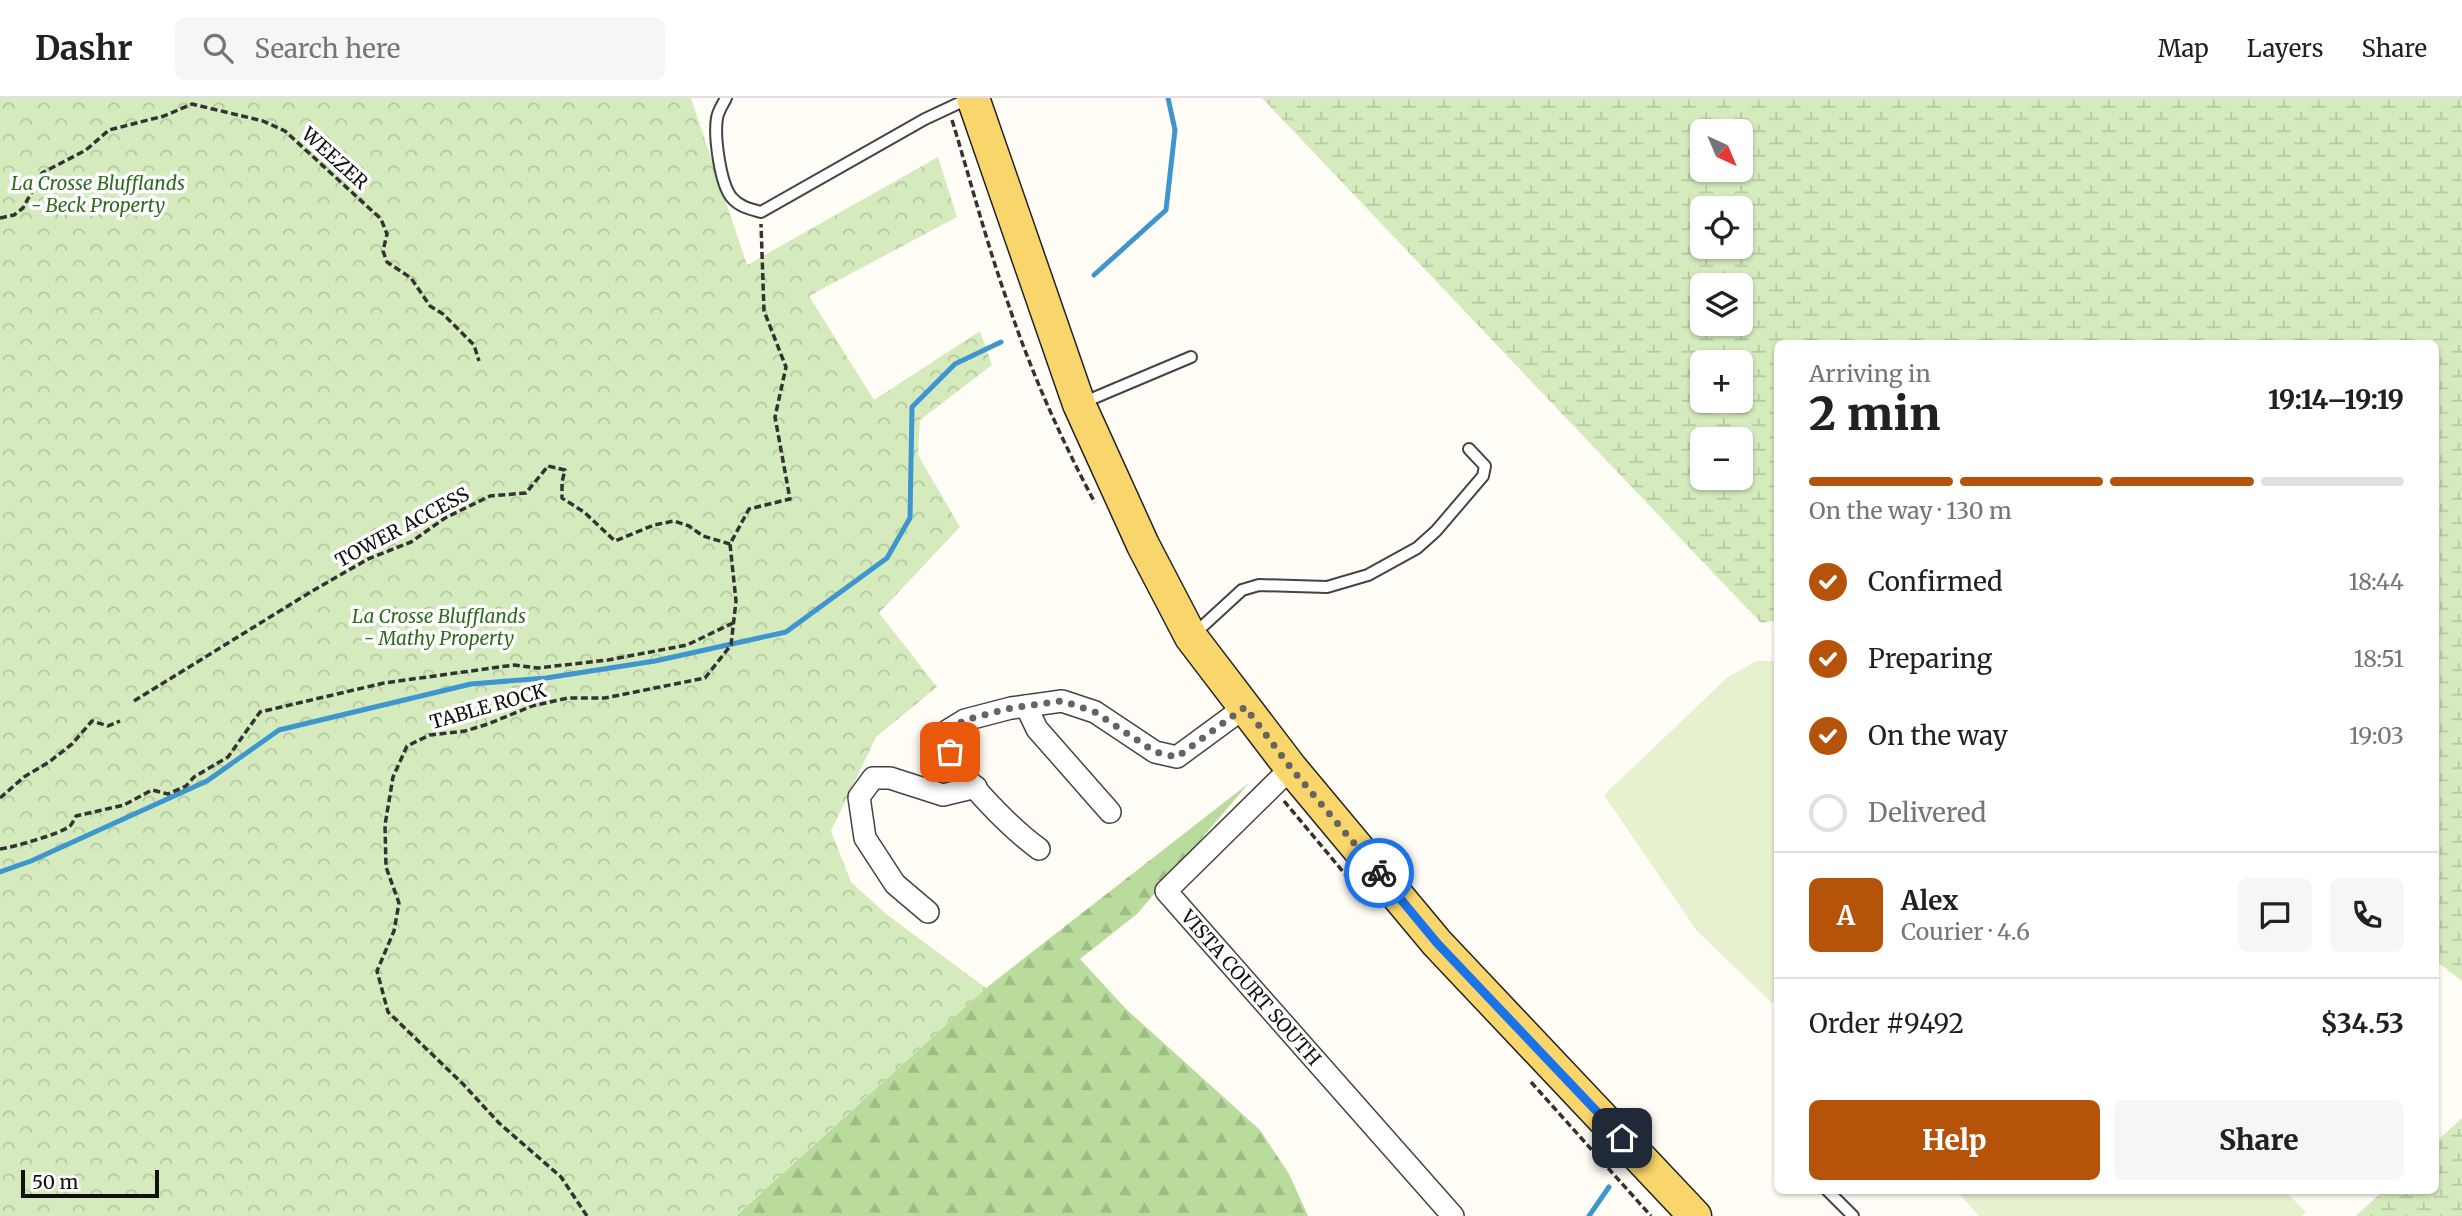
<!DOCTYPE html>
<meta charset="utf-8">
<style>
body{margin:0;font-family:Merriweather,serif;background:#f6f6f6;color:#202124;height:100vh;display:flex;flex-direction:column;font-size:26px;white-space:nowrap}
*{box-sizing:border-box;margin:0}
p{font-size:23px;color:#757577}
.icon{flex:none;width:38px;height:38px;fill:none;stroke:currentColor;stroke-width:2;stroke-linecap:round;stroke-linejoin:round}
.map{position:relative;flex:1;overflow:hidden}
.side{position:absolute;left:1774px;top:242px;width:665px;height:854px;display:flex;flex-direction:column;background:#fff;border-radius:10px;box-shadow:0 2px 5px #0004}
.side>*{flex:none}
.needle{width:46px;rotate:136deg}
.tools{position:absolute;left:1690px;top:21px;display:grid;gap:14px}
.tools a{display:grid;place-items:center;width:63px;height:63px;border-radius:10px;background:#fff;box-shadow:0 2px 5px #0004;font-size:35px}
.scale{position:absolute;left:21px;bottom:18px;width:138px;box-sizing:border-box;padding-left:7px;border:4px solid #111;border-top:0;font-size:19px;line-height:24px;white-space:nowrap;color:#111;-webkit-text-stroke:5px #fff;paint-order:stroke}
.pin{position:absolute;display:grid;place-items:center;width:60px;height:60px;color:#fff;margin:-30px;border-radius:14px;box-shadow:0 4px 10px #0006}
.courier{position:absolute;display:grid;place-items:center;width:70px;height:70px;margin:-35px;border:5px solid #1a73e8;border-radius:50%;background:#fff;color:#222;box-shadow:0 2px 9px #0007}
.headline em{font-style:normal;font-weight:800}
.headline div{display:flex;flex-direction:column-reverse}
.headline{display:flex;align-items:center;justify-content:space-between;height:119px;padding:0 35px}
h1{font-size:46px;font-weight:800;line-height:52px}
.bar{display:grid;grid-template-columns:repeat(4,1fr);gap:10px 7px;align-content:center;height:84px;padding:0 35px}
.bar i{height:9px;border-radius:5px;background:#e0e0e0}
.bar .selected{background:#b45309}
.bar p{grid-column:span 4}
.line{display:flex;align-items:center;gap:18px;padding:0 35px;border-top:2px solid #e0e0e0}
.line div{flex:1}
.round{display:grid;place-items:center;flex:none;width:74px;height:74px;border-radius:10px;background:#f6f6f6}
ol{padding:0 35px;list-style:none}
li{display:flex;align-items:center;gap:21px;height:77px}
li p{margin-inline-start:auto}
li .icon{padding:7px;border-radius:50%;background:#b45309;color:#fff;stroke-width:4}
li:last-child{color:#757577}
li i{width:38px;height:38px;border:4px solid #e0e0e0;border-radius:50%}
.primary-button{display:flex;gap:14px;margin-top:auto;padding:14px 35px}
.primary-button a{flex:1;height:80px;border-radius:10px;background:#b45309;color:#fff;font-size:28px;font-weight:800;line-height:80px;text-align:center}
.primary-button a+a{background:#f6f6f6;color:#202124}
header{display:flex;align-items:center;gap:42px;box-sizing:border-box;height:98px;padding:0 35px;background:#fff;border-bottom:2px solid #e0e0e0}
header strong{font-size:33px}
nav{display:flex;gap:38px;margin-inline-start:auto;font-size:24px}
.search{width:490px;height:63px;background:#f6f6f6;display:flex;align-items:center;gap:18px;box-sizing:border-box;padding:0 24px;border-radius:10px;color:#757577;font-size:26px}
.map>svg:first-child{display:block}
.forest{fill:url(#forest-firs)}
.wetland{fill:url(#wetland-marsh);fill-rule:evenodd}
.park{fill:url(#park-crowns)}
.pitch{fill:#e6f2cf}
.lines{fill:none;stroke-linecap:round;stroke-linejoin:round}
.stream{stroke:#3f96cf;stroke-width:5}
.lane-casing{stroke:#444;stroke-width:14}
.street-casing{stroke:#444;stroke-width:24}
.primary-casing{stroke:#222;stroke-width:35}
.path{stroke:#333;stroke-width:3.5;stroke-dasharray:7 3.5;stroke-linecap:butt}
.lane{stroke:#fff;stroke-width:10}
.street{stroke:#fff;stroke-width:21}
.primary{stroke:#f9d66b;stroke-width:32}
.done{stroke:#646461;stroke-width:7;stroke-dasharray:0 12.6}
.route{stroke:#1a73e8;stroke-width:9}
.labels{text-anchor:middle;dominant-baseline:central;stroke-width:7;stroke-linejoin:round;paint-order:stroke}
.street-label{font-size:19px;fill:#111;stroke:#fff}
.park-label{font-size:19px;font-style:italic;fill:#2f6b1f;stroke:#fff}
</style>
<header>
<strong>Dashr</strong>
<div class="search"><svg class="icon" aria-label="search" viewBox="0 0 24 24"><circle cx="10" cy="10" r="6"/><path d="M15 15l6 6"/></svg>Search here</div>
<nav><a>Map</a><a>Layers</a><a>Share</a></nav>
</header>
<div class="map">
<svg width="2462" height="1118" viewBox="0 0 2462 1118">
<defs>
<pattern id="forest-firs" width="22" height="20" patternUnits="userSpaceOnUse" patternTransform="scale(1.75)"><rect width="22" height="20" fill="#b9dc9c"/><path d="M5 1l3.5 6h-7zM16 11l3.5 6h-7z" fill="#9ebc85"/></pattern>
<pattern id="wetland-marsh" width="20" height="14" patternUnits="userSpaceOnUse" patternTransform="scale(1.75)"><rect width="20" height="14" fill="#d5ebbd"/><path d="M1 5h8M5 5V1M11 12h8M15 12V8" fill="none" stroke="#b6c8a1"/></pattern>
<pattern id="park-crowns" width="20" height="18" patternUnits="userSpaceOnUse" patternTransform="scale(1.75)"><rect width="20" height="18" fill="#d5ebbd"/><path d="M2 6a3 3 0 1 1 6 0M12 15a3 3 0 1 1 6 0" fill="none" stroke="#b6c8a1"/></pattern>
</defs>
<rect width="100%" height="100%" fill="#fffdf5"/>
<path class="forest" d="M 1249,685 L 1137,816 L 1080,861 L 1126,911 L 1260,1032 L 1289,1076 L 1308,1118 L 736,1118 L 986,890 Z"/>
<g class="wetland">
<path d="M 1262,0 L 2462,0 L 2462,883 L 2436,863 L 2436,245 L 1778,245 L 1778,522 L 1761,525 ZM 1703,33 L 1741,33 L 1741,72 L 1703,72 ZM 1703,110 L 1741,110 L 1741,149 L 1703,149 ZM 1703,187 L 1741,187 L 1741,226 L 1703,226 ZM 1703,264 L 1741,264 L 1741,303 L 1703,303 ZM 1703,341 L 1741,341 L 1741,380 L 1703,380 Z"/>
<path d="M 2462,1020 L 2462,1118 L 2356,1118 L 2384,1092 L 2436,1092 L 2436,1044 Z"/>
</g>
<path class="park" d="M 0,0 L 691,0 L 747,167 L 938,59 L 957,119 L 809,198 L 874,302 L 980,233 L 992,267 L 920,322 L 918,357 L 960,429 L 879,515 L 937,589 L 876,639 L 831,733 L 851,784 L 886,816 L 986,890 L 736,1118 L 0,1118 Z"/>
<g class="pitch">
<path d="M 1757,563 L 1778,563 L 1778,904 L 1772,905 L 1697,833 L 1604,697 L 1729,578 Z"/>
<path d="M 1956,1092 L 2284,1092 L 2306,1114 L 2302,1118 L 1979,1118 Z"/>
</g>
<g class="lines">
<g class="stream">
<path d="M 1094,177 L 1166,112 L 1175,32 L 1168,0"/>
<path d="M 0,774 L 31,763 L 207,683 L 279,632 L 471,586 L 546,580 L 655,563 L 786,534 L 887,460 L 910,420 L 912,309 L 955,266 L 1001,244"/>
<path d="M 1589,1118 L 1609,1089"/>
</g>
<defs>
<g id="lane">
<path d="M 726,0 C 723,6 718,13 717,20 C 714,38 720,86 732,100 C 740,109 750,111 761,114 L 925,21 L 970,0"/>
<path d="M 1082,305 L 1191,259"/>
<path d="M 1193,537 L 1242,492 L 1259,487 L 1327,489 L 1368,477 L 1417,450 L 1436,433 L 1483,378 L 1485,368 L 1469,351"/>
<path d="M 1827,1092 L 1853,1118"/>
</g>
<g id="street">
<path d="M 1026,608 L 1037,631 L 1110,714"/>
<path id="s1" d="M 1291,670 L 1166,793 L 1453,1118"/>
<path d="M 1039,751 C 1013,732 964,684 951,655 C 948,649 948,640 947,633 L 965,622 L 1011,610 L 1062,603 L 1095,614 L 1155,654 L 1177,659 L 1245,609"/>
<path d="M 928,814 L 895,786 L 865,740 L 859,699 L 873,680 L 890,680 L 943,697 L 976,689"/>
</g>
<path id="primary" d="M 973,0 L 1079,306 L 1143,447 L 1191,539 L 1291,670 L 1437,845 L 1695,1118"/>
</defs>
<use href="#lane" class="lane-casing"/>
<use href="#street" class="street-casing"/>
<use href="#primary" class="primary-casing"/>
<g class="path">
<path d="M 952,22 C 971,84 987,147 1009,208 C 1032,276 1061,341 1095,405"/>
<path d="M 0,120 L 14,117 L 23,110 L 42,75 L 86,52 L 109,32 L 164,18 L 192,6 L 263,23 L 285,33 L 381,121 L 387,136 L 383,153 L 387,164 L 411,180 L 430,208 L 443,216 L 474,247 L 479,263"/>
<path d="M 134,603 L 309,495 L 368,461 L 411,444 L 445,420 L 490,398 L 526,395 L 548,368 L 565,372 L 562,384 L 562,400 L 584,414 L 615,443 L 654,427 L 674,423 L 689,428 L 703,438 L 730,446"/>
<path d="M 0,700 L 24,679 L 49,664 L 72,646 L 92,623 L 108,628 L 120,623"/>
<path d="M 1284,703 L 1355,788"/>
<path d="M 0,751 C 14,749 60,736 70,728 C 72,726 75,720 76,718 L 124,707 L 152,692 L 168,696 L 186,688 L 194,679 L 228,659 L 260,614 L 384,585 L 514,567 L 538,570 L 608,562 L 687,547 L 733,525"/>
<path d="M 1531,984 L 1651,1118"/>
<path d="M 587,1118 L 561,1079 L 499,1025 L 463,986 L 388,914 L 377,873 L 394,833 L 399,805 L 386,769 L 385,727 L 393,679 L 407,648 L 430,637 L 465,633 L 488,626 L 532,608 L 568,600 L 605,600 L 705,580 L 731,547 L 736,503 L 730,446 L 749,411 L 790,401 L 775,319 L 786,269 L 764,213 L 761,126"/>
</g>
<use href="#lane" class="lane"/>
<use href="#street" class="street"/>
<use href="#primary" class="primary"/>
</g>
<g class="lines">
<path class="done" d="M 950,654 L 947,633 L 965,622 L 1011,610 L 1062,603 L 1095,614 L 1155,654 L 1177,659 L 1245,609 L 1291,670 L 1379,775"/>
<path class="route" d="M 1379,775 L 1437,845 L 1622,1040"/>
</g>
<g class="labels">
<g class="street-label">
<text transform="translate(335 60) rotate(42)">WEEZER</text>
<text transform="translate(402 429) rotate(-28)">TOWER ACCESS</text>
<text transform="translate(488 608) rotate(-16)">TABLE ROCK</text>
<text stroke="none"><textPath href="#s1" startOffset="304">VISTA COURT SOUTH</textPath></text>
</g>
<g class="park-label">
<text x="98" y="85">La Crosse Blufflands<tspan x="98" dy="22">- Beck Property</tspan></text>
<text x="439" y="518">La Crosse Blufflands<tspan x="439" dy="22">- Mathy Property</tspan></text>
</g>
</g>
</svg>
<div class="tools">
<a><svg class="needle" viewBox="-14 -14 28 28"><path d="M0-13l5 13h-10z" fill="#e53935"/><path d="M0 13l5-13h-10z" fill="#757577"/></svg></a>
<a><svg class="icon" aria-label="locate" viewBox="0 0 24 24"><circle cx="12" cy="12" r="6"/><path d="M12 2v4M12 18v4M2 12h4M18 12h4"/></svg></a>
<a><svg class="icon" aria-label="layers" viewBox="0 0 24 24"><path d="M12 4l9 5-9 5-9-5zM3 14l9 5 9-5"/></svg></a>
<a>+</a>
<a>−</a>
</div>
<div class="scale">50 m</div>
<div class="pin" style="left:950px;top:654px;background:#ea580c"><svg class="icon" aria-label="bag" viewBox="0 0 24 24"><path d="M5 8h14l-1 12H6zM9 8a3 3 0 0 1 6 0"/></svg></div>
<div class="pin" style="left:1622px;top:1040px;background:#1f2937"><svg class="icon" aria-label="home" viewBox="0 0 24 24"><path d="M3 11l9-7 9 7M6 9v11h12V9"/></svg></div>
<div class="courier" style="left:1379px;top:775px"><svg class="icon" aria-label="bike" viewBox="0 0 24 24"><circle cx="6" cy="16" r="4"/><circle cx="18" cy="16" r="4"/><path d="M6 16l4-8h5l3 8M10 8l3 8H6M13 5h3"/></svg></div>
<section class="side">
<div class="headline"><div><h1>2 min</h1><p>Arriving in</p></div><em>19:14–19:19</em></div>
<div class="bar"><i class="selected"></i><i class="selected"></i><i class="selected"></i><i></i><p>On the way · 130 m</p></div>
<ol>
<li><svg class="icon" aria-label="check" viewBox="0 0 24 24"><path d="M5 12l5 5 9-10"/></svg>Confirmed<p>18:44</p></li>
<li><svg class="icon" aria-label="check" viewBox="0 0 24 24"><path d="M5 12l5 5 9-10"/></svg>Preparing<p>18:51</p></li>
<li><svg class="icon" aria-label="check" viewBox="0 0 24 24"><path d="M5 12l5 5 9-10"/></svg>On the way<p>19:03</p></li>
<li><i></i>Delivered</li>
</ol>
<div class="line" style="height:126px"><b class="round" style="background:#b45309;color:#fff">A</b><div><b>Alex</b><p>Courier · 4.6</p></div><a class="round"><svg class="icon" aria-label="chat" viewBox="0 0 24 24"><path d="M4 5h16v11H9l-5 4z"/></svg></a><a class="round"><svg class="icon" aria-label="phone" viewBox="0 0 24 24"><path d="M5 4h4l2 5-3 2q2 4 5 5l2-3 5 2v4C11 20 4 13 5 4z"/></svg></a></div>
<div class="line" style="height:91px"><div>Order #9492</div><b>$34.53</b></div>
<div class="primary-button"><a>Help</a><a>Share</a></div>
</section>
</div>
